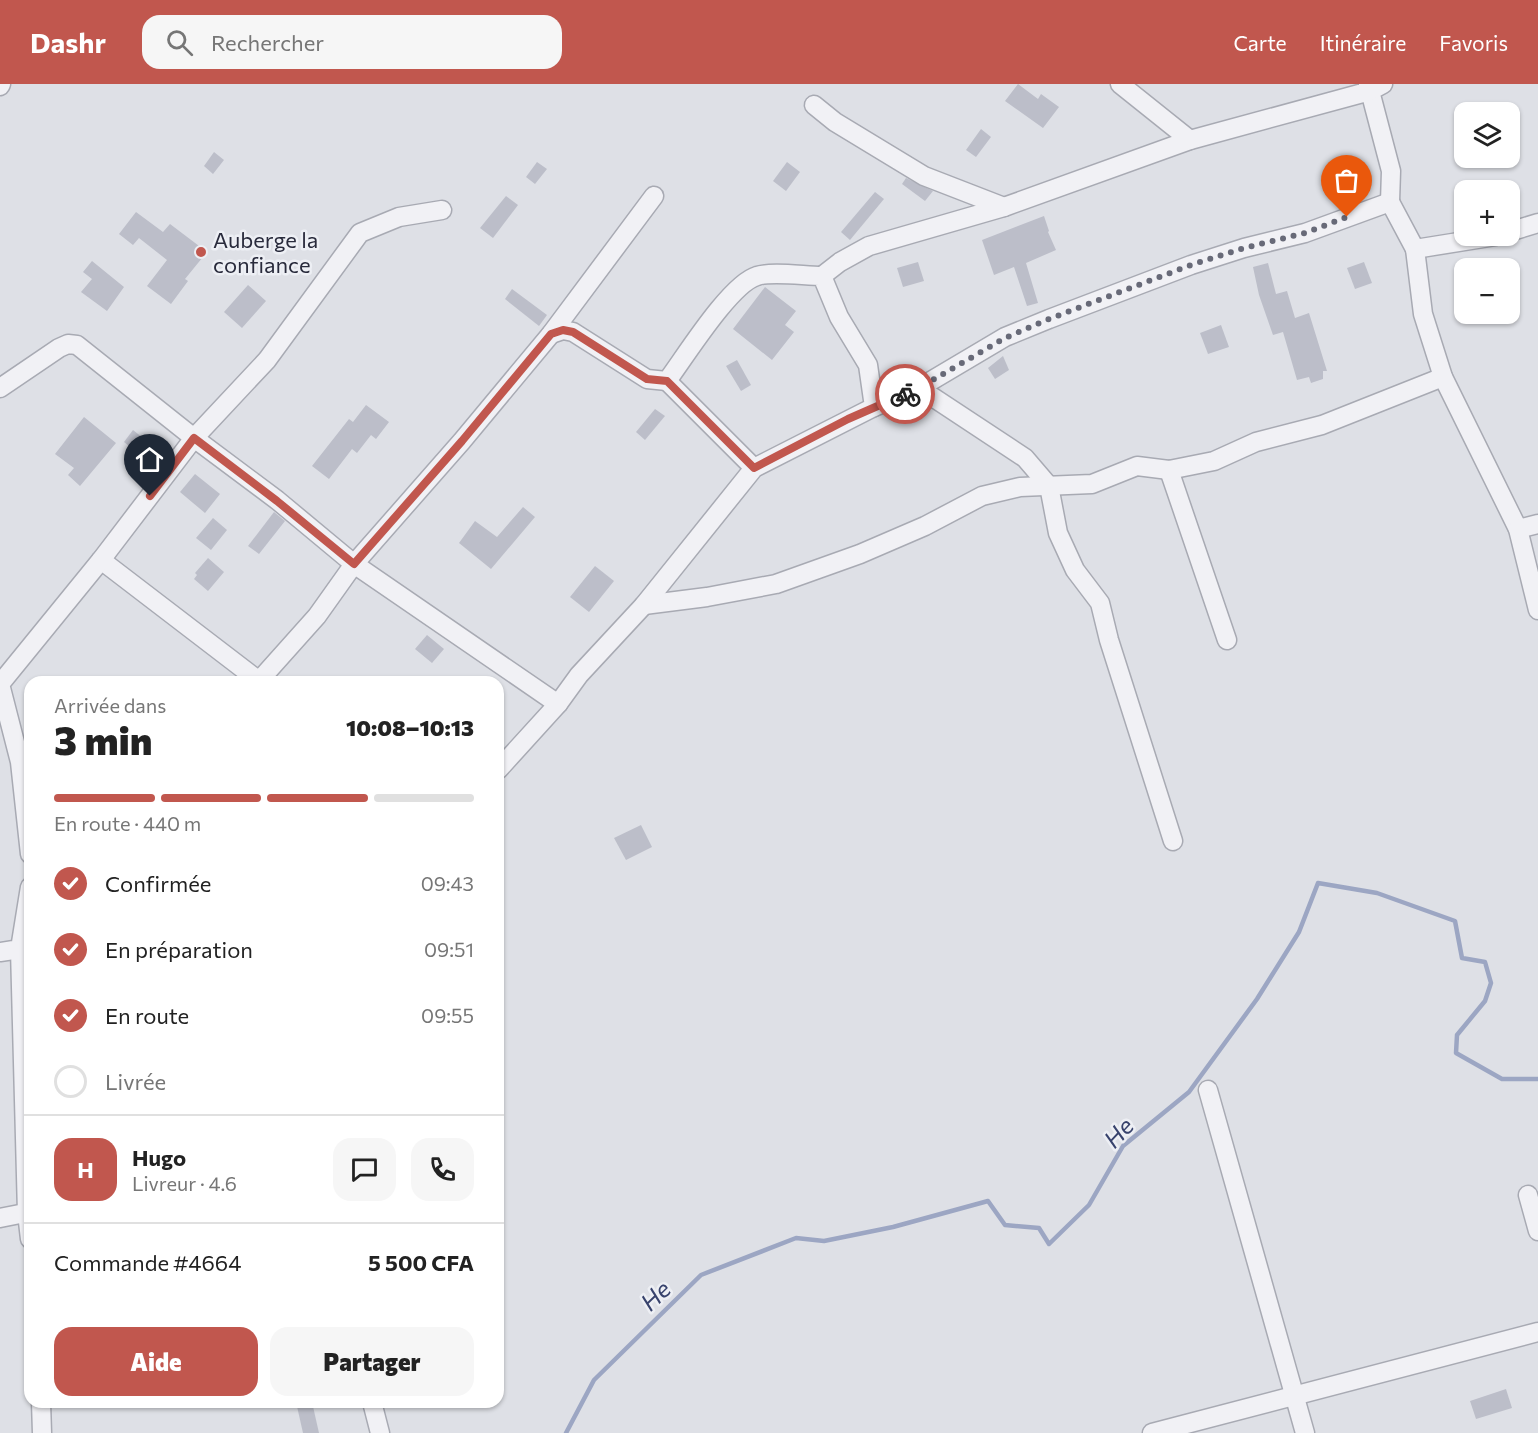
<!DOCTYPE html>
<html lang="fr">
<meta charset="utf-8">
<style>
body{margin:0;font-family:Commissioner,sans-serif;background:#f6f6f6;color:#222;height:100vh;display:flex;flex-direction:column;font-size:22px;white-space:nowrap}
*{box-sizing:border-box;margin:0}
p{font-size:20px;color:#767676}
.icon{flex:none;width:33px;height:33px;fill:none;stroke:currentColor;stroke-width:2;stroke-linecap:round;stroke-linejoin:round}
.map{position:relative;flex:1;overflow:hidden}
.drawer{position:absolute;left:24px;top:592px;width:480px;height:732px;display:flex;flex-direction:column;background:#fff;border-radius:18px;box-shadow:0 2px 4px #0004}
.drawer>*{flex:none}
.buttons{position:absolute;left:1454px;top:18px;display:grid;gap:12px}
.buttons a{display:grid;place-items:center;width:66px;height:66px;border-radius:12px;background:#fff;box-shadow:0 2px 4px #0004;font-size:30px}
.pin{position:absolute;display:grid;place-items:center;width:51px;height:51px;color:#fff;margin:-62px -26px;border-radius:50% 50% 50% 0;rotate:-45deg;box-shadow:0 0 6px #0007}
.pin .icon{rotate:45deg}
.courier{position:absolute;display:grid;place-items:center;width:60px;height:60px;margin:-30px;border:4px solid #c1574e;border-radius:50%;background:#fff;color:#222;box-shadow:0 2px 8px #0007}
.headline em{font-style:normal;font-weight:800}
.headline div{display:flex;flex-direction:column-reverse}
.headline{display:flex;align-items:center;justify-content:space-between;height:102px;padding:0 30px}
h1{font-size:39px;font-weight:800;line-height:45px}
.bar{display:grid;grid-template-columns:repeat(4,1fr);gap:9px 6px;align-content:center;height:72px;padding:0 30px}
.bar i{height:8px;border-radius:4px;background:#e0e0e0}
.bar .current{background:#c1574e}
.bar p{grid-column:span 4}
.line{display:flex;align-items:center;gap:15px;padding:0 30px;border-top:2px solid #e0e0e0}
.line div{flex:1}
.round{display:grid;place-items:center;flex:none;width:63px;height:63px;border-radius:18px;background:#f6f6f6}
ol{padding:0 30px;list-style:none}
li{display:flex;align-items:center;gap:18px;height:66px}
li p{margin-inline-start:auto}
li .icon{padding:6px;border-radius:50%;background:#c1574e;color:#fff;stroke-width:4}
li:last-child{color:#767676}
li i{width:33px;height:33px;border:3px solid #e0e0e0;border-radius:50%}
.cta{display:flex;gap:12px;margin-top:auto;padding:12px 30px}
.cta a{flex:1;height:69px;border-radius:18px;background:#c1574e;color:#fff;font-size:24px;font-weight:800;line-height:69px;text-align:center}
.cta a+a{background:#f6f6f6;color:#222}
header{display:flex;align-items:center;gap:36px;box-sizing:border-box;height:84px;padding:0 30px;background:#c1574e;color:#fff}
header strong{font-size:28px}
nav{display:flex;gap:33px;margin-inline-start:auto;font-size:21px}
.search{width:420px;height:54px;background:#f6f6f6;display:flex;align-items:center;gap:15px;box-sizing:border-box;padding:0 21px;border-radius:18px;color:#767676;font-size:22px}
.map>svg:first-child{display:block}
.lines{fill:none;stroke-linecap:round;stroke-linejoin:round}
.stream{stroke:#9ca6c3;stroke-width:4.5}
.building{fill:#bcbec9}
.street-casing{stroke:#a8aab3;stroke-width:21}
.street{stroke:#f1f1f5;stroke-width:18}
.done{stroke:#686a78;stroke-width:6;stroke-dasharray:0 10.8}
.route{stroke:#c1574e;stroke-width:8}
.poi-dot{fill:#c1574e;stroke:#edeff4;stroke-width:2}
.labels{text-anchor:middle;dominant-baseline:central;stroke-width:5;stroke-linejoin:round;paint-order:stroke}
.poi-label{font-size:22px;fill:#292b3c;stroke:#edeff4;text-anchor:start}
.water-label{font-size:24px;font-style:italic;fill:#37426c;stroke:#edeff4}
</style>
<header>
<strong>Dashr</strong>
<div class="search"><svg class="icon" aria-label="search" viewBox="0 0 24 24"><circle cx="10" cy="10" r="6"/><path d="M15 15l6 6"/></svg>Rechercher</div>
<nav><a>Carte</a><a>Itinéraire</a><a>Favoris</a></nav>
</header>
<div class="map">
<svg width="1538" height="1349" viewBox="0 0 1538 1349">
<rect width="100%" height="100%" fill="#dee0e6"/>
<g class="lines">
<path class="stream" d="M 566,1349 L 594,1296 L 701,1191 L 796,1154 L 824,1157 L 893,1143 L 988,1117 L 1005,1141 L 1039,1144 L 1049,1160 L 1089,1121 L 1123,1062 L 1189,1008 L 1257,915 L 1299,848 L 1318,799 L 1377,809 L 1455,837 L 1462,874 L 1485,878 L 1491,899 L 1485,917 L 1457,951 L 1456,969 L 1502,995 L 1538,995"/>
</g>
<g class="building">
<path d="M 1018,0 L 1038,15 L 1041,10 L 1059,23 L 1043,44 L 1005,17 Z"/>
<path d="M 981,45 L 991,53 L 976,73 L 966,66 Z"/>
<path d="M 214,68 L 224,76 L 213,90 L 204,82 Z"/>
<path d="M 537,78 L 547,85 L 535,100 L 526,93 Z"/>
<path d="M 787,78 L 800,88 L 786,107 L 773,97 Z"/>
<path d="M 906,94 L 933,107 L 925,117 L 902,100 Z"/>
<path d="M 875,108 L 884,115 L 850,156 L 841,148 Z"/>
<path d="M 506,112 L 518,121 L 493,154 L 480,144 Z"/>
<path d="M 136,128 L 163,148 L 170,140 L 207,168 L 185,195 L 188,197 L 171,220 L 147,202 L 167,176 L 139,154 L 133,161 L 119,150 Z"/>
<path d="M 1044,132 L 1049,147 L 1048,148 L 1056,166 L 1026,179 L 1038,219 L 1027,222 L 1014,183 L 994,191 L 982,156 Z"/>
<path d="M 92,177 L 124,203 L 107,227 L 81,208 L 92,195 L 83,188 Z"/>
<path d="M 918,178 L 924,197 L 903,203 L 897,184 Z"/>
<path d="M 1364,178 L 1372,199 L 1355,205 L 1347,184 Z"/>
<path d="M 1268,179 L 1276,210 L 1287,207 L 1295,234 L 1309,229 L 1327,287 L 1323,287 L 1323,295 L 1311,299 L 1309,293 L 1297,296 L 1283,248 L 1273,251 L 1259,211 L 1253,183 Z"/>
<path d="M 248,201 L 266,217 L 242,244 L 224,228 Z"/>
<path d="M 765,203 L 796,227 L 785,241 L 794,248 L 772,276 L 733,245 Z"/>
<path d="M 512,205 L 547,231 L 539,242 L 505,215 Z"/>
<path d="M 1221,241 L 1229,263 L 1208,270 L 1200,249 Z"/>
<path d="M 1003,272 L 1009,286 L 995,295 L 988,284 Z"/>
<path d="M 737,276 L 751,301 L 741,307 L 726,282 Z"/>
<path d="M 366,321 L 389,338 L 376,355 L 371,351 L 357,369 L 352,365 L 329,395 L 312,382 L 349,335 L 353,338 Z"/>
<path d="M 655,325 L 665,332 L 645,356 L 636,348 Z"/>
<path d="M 84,333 L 116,359 L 80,402 L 68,391 L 74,384 L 55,370 Z"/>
<path d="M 133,346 L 143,354 L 134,366 L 124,358 Z"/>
<path d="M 195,390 L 220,410 L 205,429 L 180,408 Z"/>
<path d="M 523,423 L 535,433 L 491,485 L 459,459 L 475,437 L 497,453 Z"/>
<path d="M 274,428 L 285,437 L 259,470 L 248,462 Z"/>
<path d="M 213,434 L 227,446 L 211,466 L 196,454 Z"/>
<path d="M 208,474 L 224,488 L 208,507 L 194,495 L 197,491 L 195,489 Z"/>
<path d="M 595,482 L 614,497 L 589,528 L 570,513 Z"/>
<path d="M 427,551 L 444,565 L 432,579 L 415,565 Z"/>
<path d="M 641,741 L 652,763 L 626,776 L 614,754 Z"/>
<path d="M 1506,1305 L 1512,1324 L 1476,1335 L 1470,1317 Z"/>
<path d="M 296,1318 L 312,1318 L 319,1349 L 303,1349 Z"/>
</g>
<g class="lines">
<defs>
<g id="street">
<path d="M 1120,0 L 1190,56"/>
<path d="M 1383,0 L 1370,7 L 1391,87 L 1390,118"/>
<path d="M 0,2 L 1,0"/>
<path d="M 814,21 L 835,38 L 924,92 L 1004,123"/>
<path d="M 1509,148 L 1538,139"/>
<path d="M 1415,165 L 1423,230 L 1443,293 L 1518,445 L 1538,526"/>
<path d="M 822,192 L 840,178 L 869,162 L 1004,123 L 1190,56 L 1370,7 L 1368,0"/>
<path d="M 667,297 L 754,384"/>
<path d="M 0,304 L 59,264 L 68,260 L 77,261 L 194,354 L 277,416 L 354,480 L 558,620"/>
<path d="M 919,304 L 1025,374 L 1049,402 L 1058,449 L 1075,486 L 1100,519 L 1109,556 L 1173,757"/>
<path d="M 874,323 L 919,304 L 1005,253 L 1049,235 L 1191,181 L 1244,164 L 1305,149 L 1390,118 L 1415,165 L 1496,152"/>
<path d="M 1169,386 L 1227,556"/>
<path d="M 1518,445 L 1538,440"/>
<path d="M 101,476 L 259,597"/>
<path d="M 644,521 L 707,513 L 776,500 L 860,470 L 925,442 L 982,412 L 1020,403 L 1092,400 L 1137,382 L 1169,386 L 1214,377 L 1256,358 L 1322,341 L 1443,293"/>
<path d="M 258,598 L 317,532 L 354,480 L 462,357 L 551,250 L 654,112"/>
<path d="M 498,686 L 558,620 L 579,591 L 644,521 L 754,384 L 874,323 L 868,281 L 839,233 L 822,192 C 805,192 771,187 757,192 C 730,200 685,273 667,297 L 647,295 L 573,248 L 563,246 L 551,250"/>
<path d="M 30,770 L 20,678 L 0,600 L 101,476 L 194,354 L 267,276 L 360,149 L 399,133 L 442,126"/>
<path d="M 30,860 L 20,865 L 27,1129 L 30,1155"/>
<path d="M 0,868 L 20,865 L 30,803"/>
<path d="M 1208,1006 L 1305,1349"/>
<path d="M 1528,1111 L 1538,1147"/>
<path d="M 0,1134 L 30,1128"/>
<path d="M 41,1318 L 42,1349"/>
<path d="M 372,1318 L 380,1349"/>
<path d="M 1152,1349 L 1538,1248"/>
</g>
</defs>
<use href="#street" class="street-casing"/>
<use href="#street" class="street"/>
</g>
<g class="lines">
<path class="done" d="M 905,310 L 919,304 L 1005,254 L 1049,235 L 1191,181 L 1244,164 L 1305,149 L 1347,133"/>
<path class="route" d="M 150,412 L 194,354 L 277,417 L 354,480 L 462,357 L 551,250 L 563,246 L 573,248 L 647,295 L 667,297 L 754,384 L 848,335 L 905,310"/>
</g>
<circle class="poi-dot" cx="201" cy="168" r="6"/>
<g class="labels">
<g class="poi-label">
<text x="213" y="155">Auberge la<tspan x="213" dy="25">confiance</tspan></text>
</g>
<g class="water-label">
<text transform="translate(1118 1048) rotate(-47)">He</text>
<text transform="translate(655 1211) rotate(-44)">He</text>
</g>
</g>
</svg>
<div class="buttons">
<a><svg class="icon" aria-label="layers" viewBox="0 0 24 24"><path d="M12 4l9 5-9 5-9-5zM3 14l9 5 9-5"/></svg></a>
<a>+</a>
<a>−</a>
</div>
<div class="pin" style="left:1347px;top:133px;background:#ea580c"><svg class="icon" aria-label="bag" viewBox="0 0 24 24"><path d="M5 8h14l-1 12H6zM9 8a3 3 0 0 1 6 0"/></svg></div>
<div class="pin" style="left:150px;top:412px;background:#1f2937"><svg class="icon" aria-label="home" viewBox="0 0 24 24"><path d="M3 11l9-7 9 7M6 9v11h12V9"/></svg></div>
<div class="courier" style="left:905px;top:310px"><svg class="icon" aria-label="bike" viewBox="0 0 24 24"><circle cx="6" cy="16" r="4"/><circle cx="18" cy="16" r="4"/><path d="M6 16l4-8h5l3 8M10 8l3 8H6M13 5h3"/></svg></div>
<section class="drawer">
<div class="headline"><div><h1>3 min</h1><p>Arrivée dans</p></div><em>10:08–10:13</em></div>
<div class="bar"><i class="current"></i><i class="current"></i><i class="current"></i><i></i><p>En route · 440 m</p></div>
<ol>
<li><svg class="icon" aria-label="check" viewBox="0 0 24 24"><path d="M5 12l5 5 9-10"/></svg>Confirmée<p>09:43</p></li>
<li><svg class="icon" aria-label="check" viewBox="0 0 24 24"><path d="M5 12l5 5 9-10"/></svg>En préparation<p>09:51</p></li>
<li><svg class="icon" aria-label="check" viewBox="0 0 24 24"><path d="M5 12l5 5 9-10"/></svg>En route<p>09:55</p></li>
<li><i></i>Livrée</li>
</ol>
<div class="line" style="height:108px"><b class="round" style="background:#c1574e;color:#fff">H</b><div><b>Hugo</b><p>Livreur · 4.6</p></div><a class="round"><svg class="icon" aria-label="chat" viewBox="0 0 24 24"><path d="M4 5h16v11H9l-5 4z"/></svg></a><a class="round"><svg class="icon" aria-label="phone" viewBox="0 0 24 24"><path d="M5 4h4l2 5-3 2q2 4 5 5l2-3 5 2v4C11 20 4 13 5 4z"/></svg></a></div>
<div class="line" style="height:78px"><div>Commande #4664</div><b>5 500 CFA</b></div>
<div class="cta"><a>Aide</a><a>Partager</a></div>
</section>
</div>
